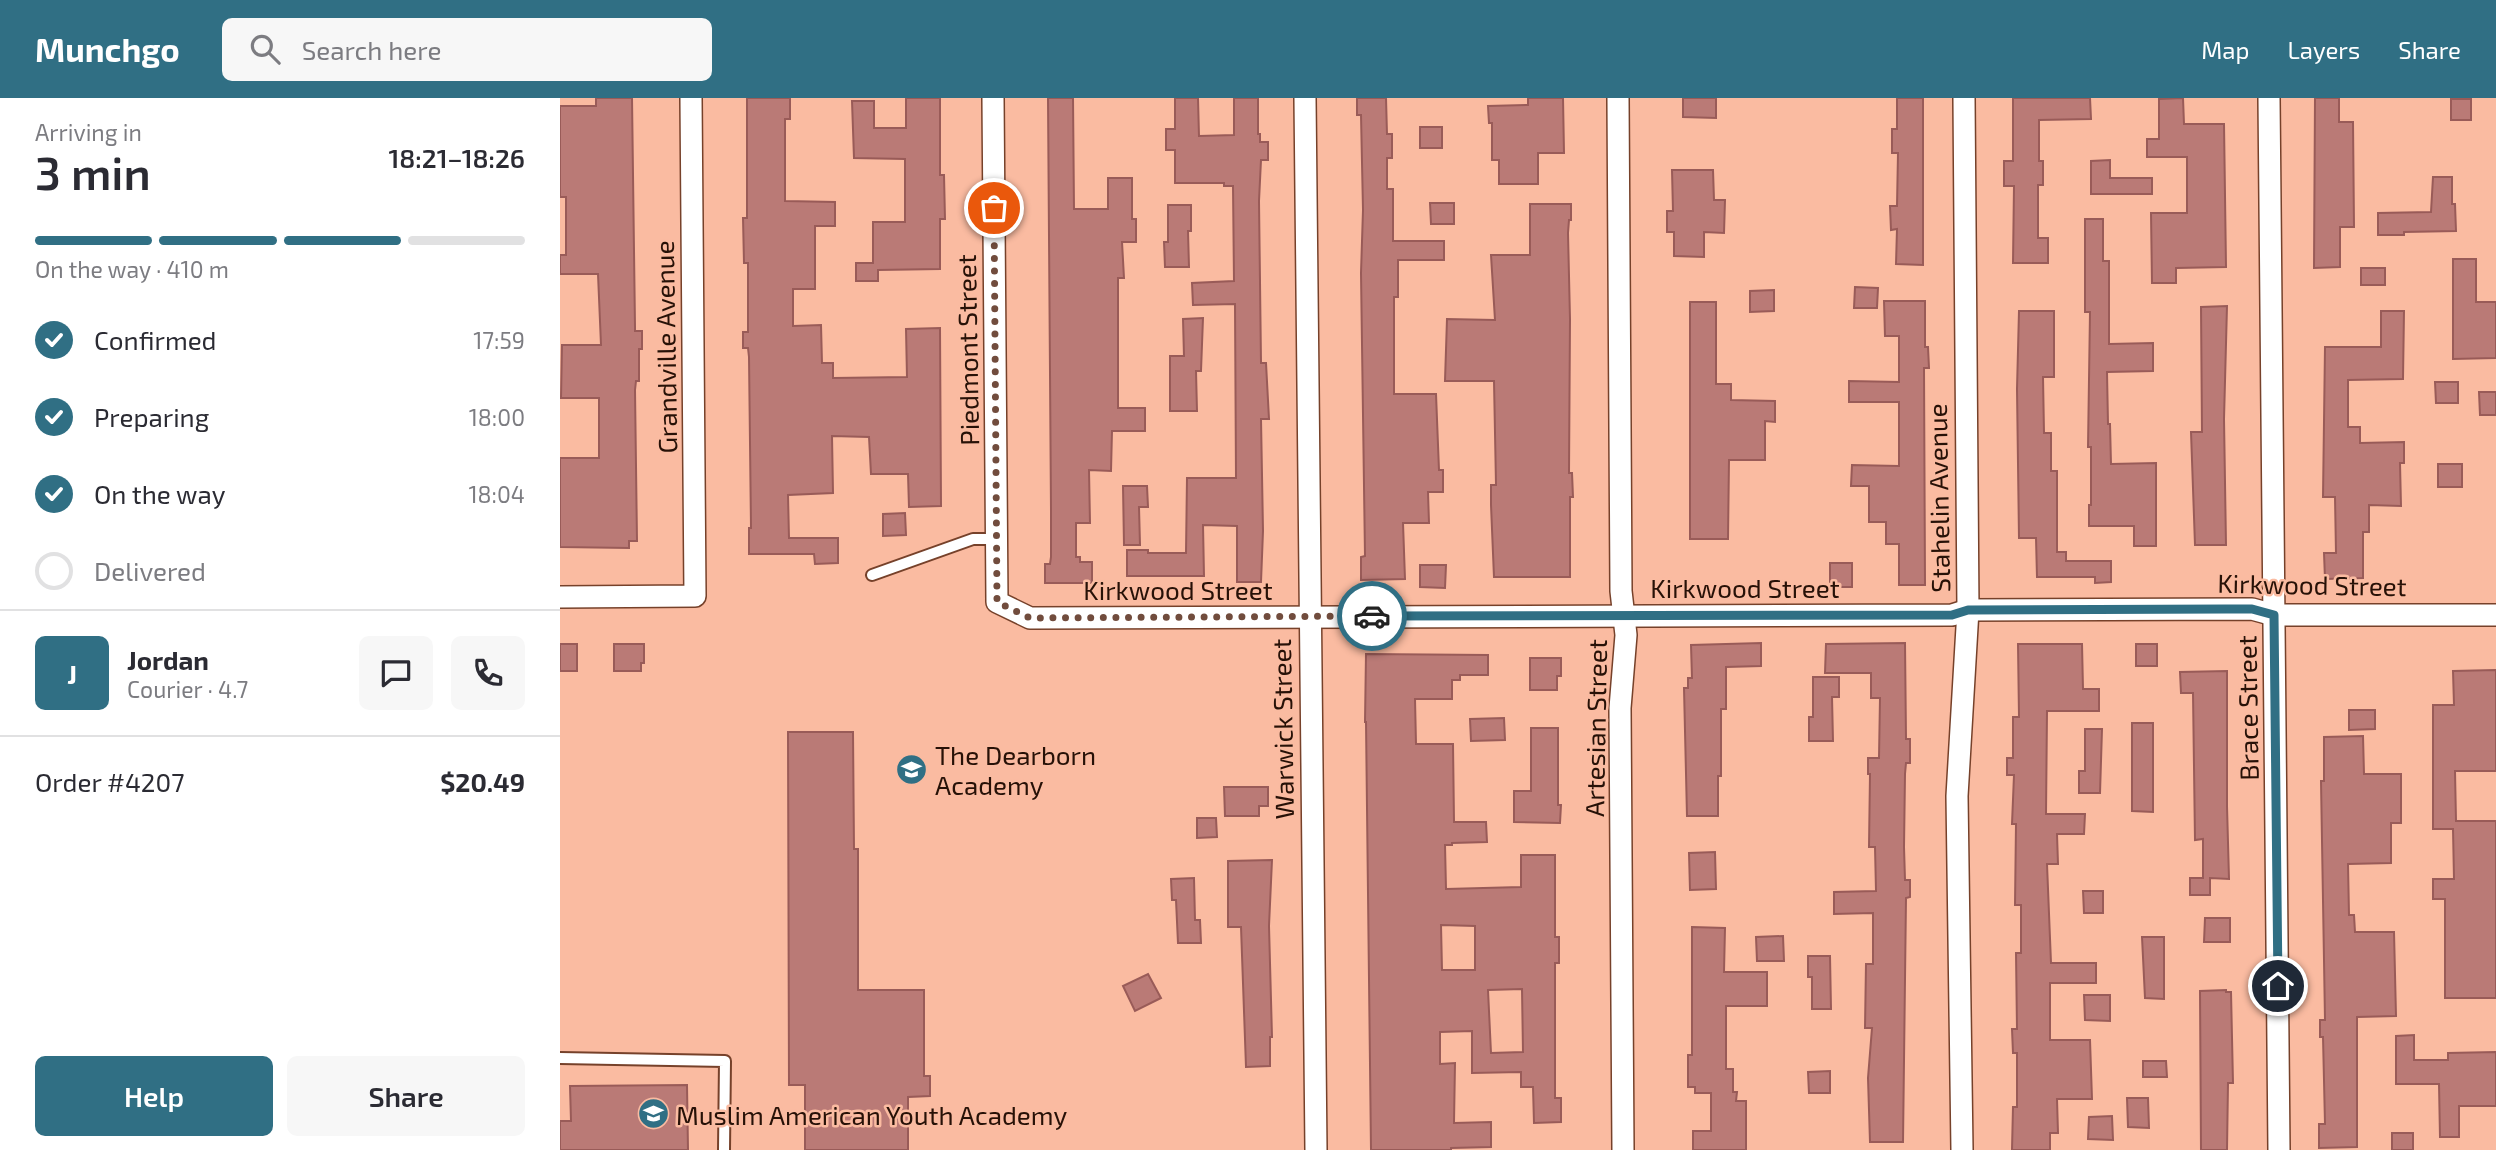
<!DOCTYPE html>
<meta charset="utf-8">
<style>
body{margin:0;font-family:"Exo 2",sans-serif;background:#f7f7f7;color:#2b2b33;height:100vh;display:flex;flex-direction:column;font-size:26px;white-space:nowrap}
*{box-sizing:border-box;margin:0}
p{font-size:23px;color:#7c7c81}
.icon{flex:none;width:38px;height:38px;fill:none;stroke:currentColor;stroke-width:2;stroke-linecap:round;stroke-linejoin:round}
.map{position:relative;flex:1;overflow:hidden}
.panel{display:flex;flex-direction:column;background:#fff;width:560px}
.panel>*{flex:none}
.pin{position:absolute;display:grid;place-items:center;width:60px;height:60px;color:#fff;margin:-30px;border:4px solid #fff;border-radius:50%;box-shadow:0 2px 7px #0007}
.courier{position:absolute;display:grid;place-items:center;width:70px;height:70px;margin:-35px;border:5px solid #306f84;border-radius:50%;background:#fff;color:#222;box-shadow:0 2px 9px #0007}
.head em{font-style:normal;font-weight:600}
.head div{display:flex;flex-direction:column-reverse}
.head{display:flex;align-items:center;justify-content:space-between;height:119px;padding:0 35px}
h1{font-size:46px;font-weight:600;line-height:52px}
.bar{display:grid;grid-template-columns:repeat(4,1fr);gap:10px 7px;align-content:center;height:84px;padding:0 35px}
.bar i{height:9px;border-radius:5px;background:#e1e1e2}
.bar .selected{background:#306f84}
.bar p{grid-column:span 4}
.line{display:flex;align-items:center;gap:18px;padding:0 35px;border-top:2px solid #e1e1e2}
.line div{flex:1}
.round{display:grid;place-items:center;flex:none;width:74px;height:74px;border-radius:10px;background:#f7f7f7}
ol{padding:0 35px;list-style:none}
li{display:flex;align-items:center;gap:21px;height:77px}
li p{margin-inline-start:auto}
li .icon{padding:7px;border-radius:50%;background:#306f84;color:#fff;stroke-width:4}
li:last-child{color:#7c7c81}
li i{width:38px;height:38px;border:4px solid #e1e1e2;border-radius:50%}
.cta{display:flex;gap:14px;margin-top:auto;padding:14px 35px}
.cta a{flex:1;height:80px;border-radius:10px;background:#306f84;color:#fff;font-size:28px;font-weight:600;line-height:80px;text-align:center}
.cta a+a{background:#f7f7f7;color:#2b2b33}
header{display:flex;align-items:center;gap:42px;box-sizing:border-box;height:98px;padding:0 35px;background:#306f84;color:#fff}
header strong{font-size:33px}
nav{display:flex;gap:38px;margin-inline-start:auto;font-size:24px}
.search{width:490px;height:63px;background:#f7f7f7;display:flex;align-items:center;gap:18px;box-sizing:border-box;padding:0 24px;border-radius:10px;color:#7c7c81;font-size:26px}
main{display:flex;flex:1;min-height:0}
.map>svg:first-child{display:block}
.building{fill:#ba7a76;stroke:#995b58;stroke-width:2;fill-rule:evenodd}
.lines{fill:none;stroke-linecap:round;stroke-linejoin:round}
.lane-casing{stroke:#76412a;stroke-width:14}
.street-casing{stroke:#76412a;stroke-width:24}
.lane{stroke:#fff;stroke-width:10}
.street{stroke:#fff;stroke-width:21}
.done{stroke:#714c3d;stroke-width:7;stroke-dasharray:0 12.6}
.route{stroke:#306f84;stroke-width:9}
.labels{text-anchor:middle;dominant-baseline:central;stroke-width:5;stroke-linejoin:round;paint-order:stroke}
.street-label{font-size:26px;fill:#271107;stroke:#fabba1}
.poi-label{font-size:26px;fill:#271107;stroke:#fabba1;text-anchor:start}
</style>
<header>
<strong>Munchgo</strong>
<div class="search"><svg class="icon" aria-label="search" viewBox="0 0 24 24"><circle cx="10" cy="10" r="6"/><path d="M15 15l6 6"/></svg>Search here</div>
<nav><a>Map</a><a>Layers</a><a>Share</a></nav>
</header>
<main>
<section class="panel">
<div class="head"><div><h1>3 min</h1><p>Arriving in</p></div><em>18:21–18:26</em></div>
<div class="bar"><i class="selected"></i><i class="selected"></i><i class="selected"></i><i></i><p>On the way · 410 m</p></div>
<ol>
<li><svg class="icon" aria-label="check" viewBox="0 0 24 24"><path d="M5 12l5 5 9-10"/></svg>Confirmed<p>17:59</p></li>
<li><svg class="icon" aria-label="check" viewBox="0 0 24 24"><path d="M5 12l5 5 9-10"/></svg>Preparing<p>18:00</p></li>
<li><svg class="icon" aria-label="check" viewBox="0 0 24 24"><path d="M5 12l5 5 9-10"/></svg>On the way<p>18:04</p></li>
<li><i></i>Delivered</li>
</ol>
<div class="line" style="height:126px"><b class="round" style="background:#306f84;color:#fff">J</b><div><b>Jordan</b><p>Courier · 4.7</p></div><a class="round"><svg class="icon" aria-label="chat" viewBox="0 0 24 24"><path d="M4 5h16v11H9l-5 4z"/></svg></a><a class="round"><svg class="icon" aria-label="phone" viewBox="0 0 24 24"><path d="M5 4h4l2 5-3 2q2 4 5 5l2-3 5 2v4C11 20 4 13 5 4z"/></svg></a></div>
<div class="line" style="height:91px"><div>Order #4207</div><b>$20.49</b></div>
<div class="cta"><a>Help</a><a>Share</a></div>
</section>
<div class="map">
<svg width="1936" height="1052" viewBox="0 0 1936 1052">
<rect width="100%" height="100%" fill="#fabba1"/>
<g class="building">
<path d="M 36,0 L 72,0 L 75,229 L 75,233 L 82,233 L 82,251 L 79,251 L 79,283 L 76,283 L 75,292 L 77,443 L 69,443 L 69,450 L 0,449 L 0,360 L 39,360 L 39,300 L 1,300 L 2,247 L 41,247 L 38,176 L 0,176 L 0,157 L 6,157 L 6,99 L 0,99 L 0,8 L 36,8 Z"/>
<path d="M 187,0 L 230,0 L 230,21 L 225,21 L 225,103 L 275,104 L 275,128 L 255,128 L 255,191 L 233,191 L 233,228 L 261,227 L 262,265 L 273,265 L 273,280 L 347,279 L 346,231 L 380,230 L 381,408 L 349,409 L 348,376 L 311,376 L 309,339 L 272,338 L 273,395 L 228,397 L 229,440 L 278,440 L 278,465 L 255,466 L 254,456 L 189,456 L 189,430 L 191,430 L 189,259 L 188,250 L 183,250 L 183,234 L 188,234 L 188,165 L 184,165 L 183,120 L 187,120 Z"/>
<path d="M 346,0 L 380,0 L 380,77 L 384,77 L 385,121 L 380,121 L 380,171 L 318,172 L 318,183 L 296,183 L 296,165 L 313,165 L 313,124 L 345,124 L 345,61 L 294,60 L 292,3 L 314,3 L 314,30 L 346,30 Z"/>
<path d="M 488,0 L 513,0 L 514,111 L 548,111 L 548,80 L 572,80 L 572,121 L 576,121 L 576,144 L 562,144 L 564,180 L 558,180 L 558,310 L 585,310 L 585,333 L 552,333 L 551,373 L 529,372 L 530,425 L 516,425 L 516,459 L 520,459 L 520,464 L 532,464 L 532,485 L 485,485 L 485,466 L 490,466 L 491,459 L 491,413 Z"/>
<path d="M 615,0 L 638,0 L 639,38 L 674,37 L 674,0 L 698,0 L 698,36 L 700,36 L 700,44 L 708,44 L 708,62 L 701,62 L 699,103 L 701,265 L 706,265 L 709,321 L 701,321 L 703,433 L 701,484 L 677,484 L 677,428 L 643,427 L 644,478 L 567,478 L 567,452 L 588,452 L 588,455 L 626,455 L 627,380 L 676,380 L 675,206 L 633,207 L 632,185 L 674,183 L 673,88 L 664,88 L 664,85 L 615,85 L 615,52 L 606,52 L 606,31 L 615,31 Z"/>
<path d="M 797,0 L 826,0 L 827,36 L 832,36 L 832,60 L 827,60 L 827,91 L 833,91 L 833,143 L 884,143 L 884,162 L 838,162 L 838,199 L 834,199 L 834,296 L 876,296 L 879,372 L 883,372 L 883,394 L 868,394 L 869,425 L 843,425 L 845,481 L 801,482 L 801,459 L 805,458 L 801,175 L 803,112 L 801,17 L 797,17 Z"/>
<path d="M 968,0 L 1003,0 L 1004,55 L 978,55 L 978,86 L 939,86 L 939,62 L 932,62 L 932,25 L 929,25 L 928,8 L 968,7 Z"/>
<path d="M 1123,0 L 1156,0 L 1156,20 L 1123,19 Z"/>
<path d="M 1337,0 L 1363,0 L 1363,167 L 1336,166 L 1337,131 L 1331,132 L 1330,108 L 1337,108 L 1338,55 L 1332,55 L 1332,31 L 1337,31 Z"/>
<path d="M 1453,0 L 1530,0 L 1531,21 L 1479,22 L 1479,63 L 1483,63 L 1483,87 L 1478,87 L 1478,140 L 1488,140 L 1488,165 L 1453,165 L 1454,88 L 1444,88 L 1444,63 L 1453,63 Z"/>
<path d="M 1623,0 L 1624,26 L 1664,26 L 1666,169 L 1616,170 L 1616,185 L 1592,185 L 1591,115 L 1627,115 L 1627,59 L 1587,59 L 1587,41 L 1599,41 L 1599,1 Z"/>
<path d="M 1755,0 L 1779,0 L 1779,24 L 1793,24 L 1794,129 L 1780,129 L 1780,169 L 1754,170 Z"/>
<rect x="1891" y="1" width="20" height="21"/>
<rect x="860" y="29" width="22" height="21"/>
<path d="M 1550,62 L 1550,80 L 1592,80 L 1592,96 L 1531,96 L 1531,63 Z"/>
<path d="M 1112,72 L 1153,72 L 1154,102 L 1165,102 L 1164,135 L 1144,134 L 1144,159 L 1114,158 L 1114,134 L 1107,134 L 1107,113 L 1113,113 Z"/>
<path d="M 1873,79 L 1892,79 L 1892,106 L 1895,106 L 1896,133 L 1844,134 L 1844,137 L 1818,137 L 1818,115 L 1871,114 Z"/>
<path d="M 870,105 L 894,105 L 894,126 L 871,126 Z"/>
<path d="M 970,106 L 1011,106 L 1011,122 L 1009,122 L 1008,135 L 1010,221 L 1009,375 L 1012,375 L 1013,399 L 1010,399 L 1010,479 L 934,479 L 931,407 L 931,387 L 936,387 L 934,283 L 885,283 L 887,221 L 935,222 L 931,157 L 970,157 Z"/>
<path d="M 608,107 L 631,107 L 631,133 L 628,133 L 629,169 L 605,169 L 604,144 L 608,144 Z"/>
<path d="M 1525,121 L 1543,121 L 1543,163 L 1549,163 L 1549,246 L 1593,245 L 1593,273 L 1547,274 L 1548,326 L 1550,326 L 1551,366 L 1596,365 L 1596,448 L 1574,448 L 1574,428 L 1529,428 L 1529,407 L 1531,407 L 1531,349 L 1528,349 L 1530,214 L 1525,214 Z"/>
<path d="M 1893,161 L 1916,161 L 1916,204 L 1936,204 L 1936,260 L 1893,261 Z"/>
<rect x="1801" y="170" width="24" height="17"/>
<path d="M 1295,189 L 1318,190 L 1317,210 L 1294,210 Z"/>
<path d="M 1214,192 L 1214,213 L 1190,214 L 1190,193 Z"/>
<path d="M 1324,203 L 1365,203 L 1365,249 L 1368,249 L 1369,270 L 1364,270 L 1365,487 L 1339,487 L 1339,446 L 1326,446 L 1326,424 L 1309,424 L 1309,388 L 1291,388 L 1292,367 L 1339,368 L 1339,304 L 1289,304 L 1289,283 L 1339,284 L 1339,238 L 1325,238 Z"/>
<path d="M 1130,204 L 1156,204 L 1156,286 L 1171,286 L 1171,302 L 1215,303 L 1215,324 L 1205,323 L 1205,362 L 1169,362 L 1168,441 L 1130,441 Z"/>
<path d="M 1667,208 L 1664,321 L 1666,447 L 1635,447 L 1631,334 L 1642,334 L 1641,209 Z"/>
<path d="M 1459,213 L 1494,213 L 1494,279 L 1483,279 L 1484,335 L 1491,335 L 1491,373 L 1497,373 L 1497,454 L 1506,454 L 1506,463 L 1551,463 L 1551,484 L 1535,485 L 1535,479 L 1477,479 L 1476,440 L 1459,440 L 1457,291 Z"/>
<path d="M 1821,213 L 1844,213 L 1843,281 L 1788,282 L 1788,329 L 1800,329 L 1800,345 L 1844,344 L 1844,365 L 1840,365 L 1841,408 L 1809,407 L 1809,434 L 1803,434 L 1803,480 L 1765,481 L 1764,455 L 1776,455 L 1775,399 L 1763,399 L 1765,249 L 1821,249 Z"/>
<path d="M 643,220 L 641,273 L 636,273 L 637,313 L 610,313 L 610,258 L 624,258 L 623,221 Z"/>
<path d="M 1875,284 L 1898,284 L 1898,305 L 1876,305 Z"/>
<path d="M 1919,294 L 1936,294 L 1936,317 L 1920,317 Z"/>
<rect x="1878" y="366" width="24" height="23"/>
<path d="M 563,388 L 587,388 L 588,409 L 579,409 L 580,447 L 564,447 Z"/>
<path d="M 345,415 L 346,437 L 323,438 L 323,416 Z"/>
<rect x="1270" y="465" width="22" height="24"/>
<path d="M 860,467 L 886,467 L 885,490 L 860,489 Z"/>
<path d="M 1201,545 L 1201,568 L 1166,569 L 1166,611 L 1161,611 L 1161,678 L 1158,678 L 1158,718 L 1127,718 L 1124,590 L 1128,590 L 1128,580 L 1132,580 L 1131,547 Z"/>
<path d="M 1345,545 L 1346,641 L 1350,641 L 1350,665 L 1346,665 L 1345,676 L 1344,749 L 1345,782 L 1350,782 L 1350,799 L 1346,800 L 1343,1044 L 1310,1044 L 1308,980 L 1312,930 L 1305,930 L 1306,866 L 1313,866 L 1313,815 L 1274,816 L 1274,794 L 1316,793 L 1315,749 L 1309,749 L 1310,676 L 1308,676 L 1308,660 L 1319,660 L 1320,600 L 1311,600 L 1311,575 L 1265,575 L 1266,546 Z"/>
<rect x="0" y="546" width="17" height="27"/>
<path d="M 54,546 L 84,546 L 84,565 L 81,565 L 81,573 L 54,573 Z"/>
<path d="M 1458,546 L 1522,546 L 1523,591 L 1539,591 L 1539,613 L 1487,613 L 1486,716 L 1525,716 L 1524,736 L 1497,736 L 1498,766 L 1487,766 L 1491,865 L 1536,865 L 1536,885 L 1490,885 L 1490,942 L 1530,942 L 1532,1001 L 1497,1001 L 1498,1035 L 1490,1035 L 1490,1052 L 1452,1052 L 1453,1009 L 1457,1009 L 1457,955 L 1453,955 L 1452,931 L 1457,931 L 1456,855 L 1461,855 L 1461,807 L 1455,807 L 1456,726 L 1452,726 L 1454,677 L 1447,677 L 1447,660 L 1453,660 L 1453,619 L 1459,619 Z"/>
<rect x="1576" y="546" width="21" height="22"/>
<path d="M 806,556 L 928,557 L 928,577 L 900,577 L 900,582 L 892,582 L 892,601 L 855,601 L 856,646 L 893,646 L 894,724 L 926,724 L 927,744 L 892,745 L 892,747 L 885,747 L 886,791 L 961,789 L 961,757 L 995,757 L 995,839 L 999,839 L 999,865 L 995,865 L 995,1000 L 1001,1000 L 1001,1024 L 974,1025 L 973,989 L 961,989 L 961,974 L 912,975 L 912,933 L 880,934 L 880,966 L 895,965 L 894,1025 L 931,1024 L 931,1049 L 891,1050 L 891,1052 L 811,1052 L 806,624 L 805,624 ZM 881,827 L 915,828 L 915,872 L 882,872 ZM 962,891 L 963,954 L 931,955 L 928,892 Z"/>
<path d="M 970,560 L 1001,560 L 1001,578 L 997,578 L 997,592 L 970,592 Z"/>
<path d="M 1936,572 L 1936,673 L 1895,673 L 1896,723 L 1936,723 L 1936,900 L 1885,900 L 1885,801 L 1873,801 L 1873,781 L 1894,781 L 1893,731 L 1873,731 L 1873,607 L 1894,607 L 1893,573 Z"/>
<path d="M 1667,573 L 1667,708 L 1669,781 L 1650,780 L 1650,797 L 1630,797 L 1630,780 L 1643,780 L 1643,741 L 1635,742 L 1633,595 L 1621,595 L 1620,574 Z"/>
<path d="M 1253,579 L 1279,579 L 1279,599 L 1272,599 L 1273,643 L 1249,643 L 1249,619 L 1253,619 Z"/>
<path d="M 1789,612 L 1815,612 L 1815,631 L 1789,632 Z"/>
<path d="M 944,620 L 945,642 L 911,643 L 910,621 Z"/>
<path d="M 1572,625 L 1593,625 L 1593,714 L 1572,713 Z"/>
<path d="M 971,630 L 998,630 L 998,707 L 1001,707 L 1000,725 L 954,724 L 954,693 L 971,693 Z"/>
<path d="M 1525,631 L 1542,631 L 1540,695 L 1519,695 L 1519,673 L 1525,673 Z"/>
<path d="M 228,634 L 293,634 L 294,751 L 298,751 L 298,892 L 364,892 L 364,978 L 370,978 L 370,998 L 348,999 L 348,1052 L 245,1052 L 245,987 L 229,987 Z"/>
<path d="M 1803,638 L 1804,676 L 1841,676 L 1841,725 L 1831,725 L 1831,765 L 1788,766 L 1789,817 L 1794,817 L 1795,834 L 1834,834 L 1836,918 L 1797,919 L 1797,1049 L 1759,1050 L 1759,1026 L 1765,1026 L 1763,939 L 1760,939 L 1760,922 L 1765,922 L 1761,683 L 1764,683 L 1764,639 Z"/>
<path d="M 664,689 L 708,689 L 708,708 L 699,708 L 699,718 L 665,718 Z"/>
<path d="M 637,720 L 656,720 L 657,739 L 637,740 Z"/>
<path d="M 1155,754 L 1156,791 L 1130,792 L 1129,755 Z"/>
<path d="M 712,762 L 709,828 L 712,939 L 710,939 L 710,968 L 686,969 L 681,829 L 668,829 L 668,763 Z"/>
<path d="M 634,780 L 635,822 L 640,822 L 641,845 L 618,845 L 616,802 L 612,802 L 611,781 Z"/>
<path d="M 1523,793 L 1543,793 L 1543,815 L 1524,815 Z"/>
<path d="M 1645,820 L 1670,820 L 1670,844 L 1644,844 Z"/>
<path d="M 1132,829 L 1165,830 L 1164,874 L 1207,874 L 1207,908 L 1166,908 L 1166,971 L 1173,971 L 1173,994 L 1177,994 L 1176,1003 L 1186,1003 L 1186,1052 L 1133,1052 L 1133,1033 L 1151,1033 L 1151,995 L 1135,995 L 1135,989 L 1128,989 L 1128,957 L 1132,957 Z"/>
<path d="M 1223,838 L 1224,863 L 1197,863 L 1196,839 Z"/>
<path d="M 1582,839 L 1604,839 L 1604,901 L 1585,900 Z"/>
<path d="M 1248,858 L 1270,858 L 1271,911 L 1252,911 L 1252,879 L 1248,879 Z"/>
<path d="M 588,876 L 601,900 L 575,913 L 563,888 Z"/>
<path d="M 1666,892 L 1666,894 L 1671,894 L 1673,985 L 1668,985 L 1667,1052 L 1641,1052 L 1640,893 Z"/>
<path d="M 1524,897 L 1550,897 L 1550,923 L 1525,922 Z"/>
<path d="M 1854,937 L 1854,962 L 1888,962 L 1888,955 L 1936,954 L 1936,1008 L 1899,1008 L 1899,1039 L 1880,1039 L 1879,986 L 1836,986 L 1836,938 Z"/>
<path d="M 1583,963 L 1606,963 L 1607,979 L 1583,979 Z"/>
<path d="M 1270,973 L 1270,995 L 1249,995 L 1248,974 Z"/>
<path d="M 127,987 L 128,1052 L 0,1052 L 0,1023 L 11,1023 L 10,988 Z"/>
<path d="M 1567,1000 L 1588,1000 L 1589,1030 L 1568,1029 Z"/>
<path d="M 1552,1018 L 1553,1042 L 1528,1041 L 1529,1019 Z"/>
<rect x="1832" y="1035" width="21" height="17"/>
</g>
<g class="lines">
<defs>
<g id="lane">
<path d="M 312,477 L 413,441 L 437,441"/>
<path d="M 0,960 L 165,963 L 164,1052"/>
</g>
<g id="street">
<path d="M 433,0 L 437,504 L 470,520 L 1392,517 L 1408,512 L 1692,511 L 1714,517 L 1936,517"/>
<path d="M 745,0 L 756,1052"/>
<path d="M 1058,0 L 1061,493 L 1066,537 L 1060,610 L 1063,1052"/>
<path d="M 1709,0 L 1719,1052"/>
<path d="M 0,499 L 135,498 L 131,0"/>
<path d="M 1402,1052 L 1397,698 L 1408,512 L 1404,0"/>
</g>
</defs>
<use href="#lane" class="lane-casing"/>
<use href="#street" class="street-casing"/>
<use href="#lane" class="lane"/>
<use href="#street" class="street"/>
</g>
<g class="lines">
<path class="done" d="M 434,110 L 437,504 L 470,520 L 812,518"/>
<path class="route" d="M 812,518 L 1392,517 L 1408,512 L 1666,511 L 1692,511 L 1714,517 L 1718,888"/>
</g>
<defs>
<symbol id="school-disc" viewBox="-11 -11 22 22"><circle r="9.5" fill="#306f84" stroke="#fabba1"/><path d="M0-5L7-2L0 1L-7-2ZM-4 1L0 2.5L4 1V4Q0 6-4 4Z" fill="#fff"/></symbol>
</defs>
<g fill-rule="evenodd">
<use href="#school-disc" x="334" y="654" width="35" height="35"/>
<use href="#school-disc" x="76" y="998" width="35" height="35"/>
</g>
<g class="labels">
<g class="street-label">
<text transform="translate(105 249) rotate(-91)">Grandville Avenue</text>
<text transform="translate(407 252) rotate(-91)">Piedmont Street</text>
<text transform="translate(1378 400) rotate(-91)">Stahelin Avenue</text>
<text transform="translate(1752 486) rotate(1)">Kirkwood Street</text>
<text x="1185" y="489">Kirkwood Street</text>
<text x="618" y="491">Kirkwood Street</text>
<text transform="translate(1687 610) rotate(-91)">Brace Street</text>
<text transform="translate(1035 630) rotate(-89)">Artesian Street</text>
<text transform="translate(722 631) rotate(-91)">Warwick Street</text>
</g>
<g class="poi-label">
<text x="375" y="656">The Dearborn<tspan x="375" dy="30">Academy</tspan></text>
<text x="116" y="1016">Muslim American Youth Academy</text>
</g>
</g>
</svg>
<div class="pin" style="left:434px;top:110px;background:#ea580c"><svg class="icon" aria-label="bag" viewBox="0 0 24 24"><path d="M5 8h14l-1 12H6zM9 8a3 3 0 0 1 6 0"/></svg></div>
<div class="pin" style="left:1718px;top:888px;background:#1f2937"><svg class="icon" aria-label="home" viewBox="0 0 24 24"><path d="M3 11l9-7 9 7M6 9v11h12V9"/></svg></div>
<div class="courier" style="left:812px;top:518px"><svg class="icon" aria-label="car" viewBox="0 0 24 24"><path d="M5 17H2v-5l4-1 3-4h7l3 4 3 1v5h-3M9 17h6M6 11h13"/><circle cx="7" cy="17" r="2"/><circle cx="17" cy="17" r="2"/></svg></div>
</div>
</main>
